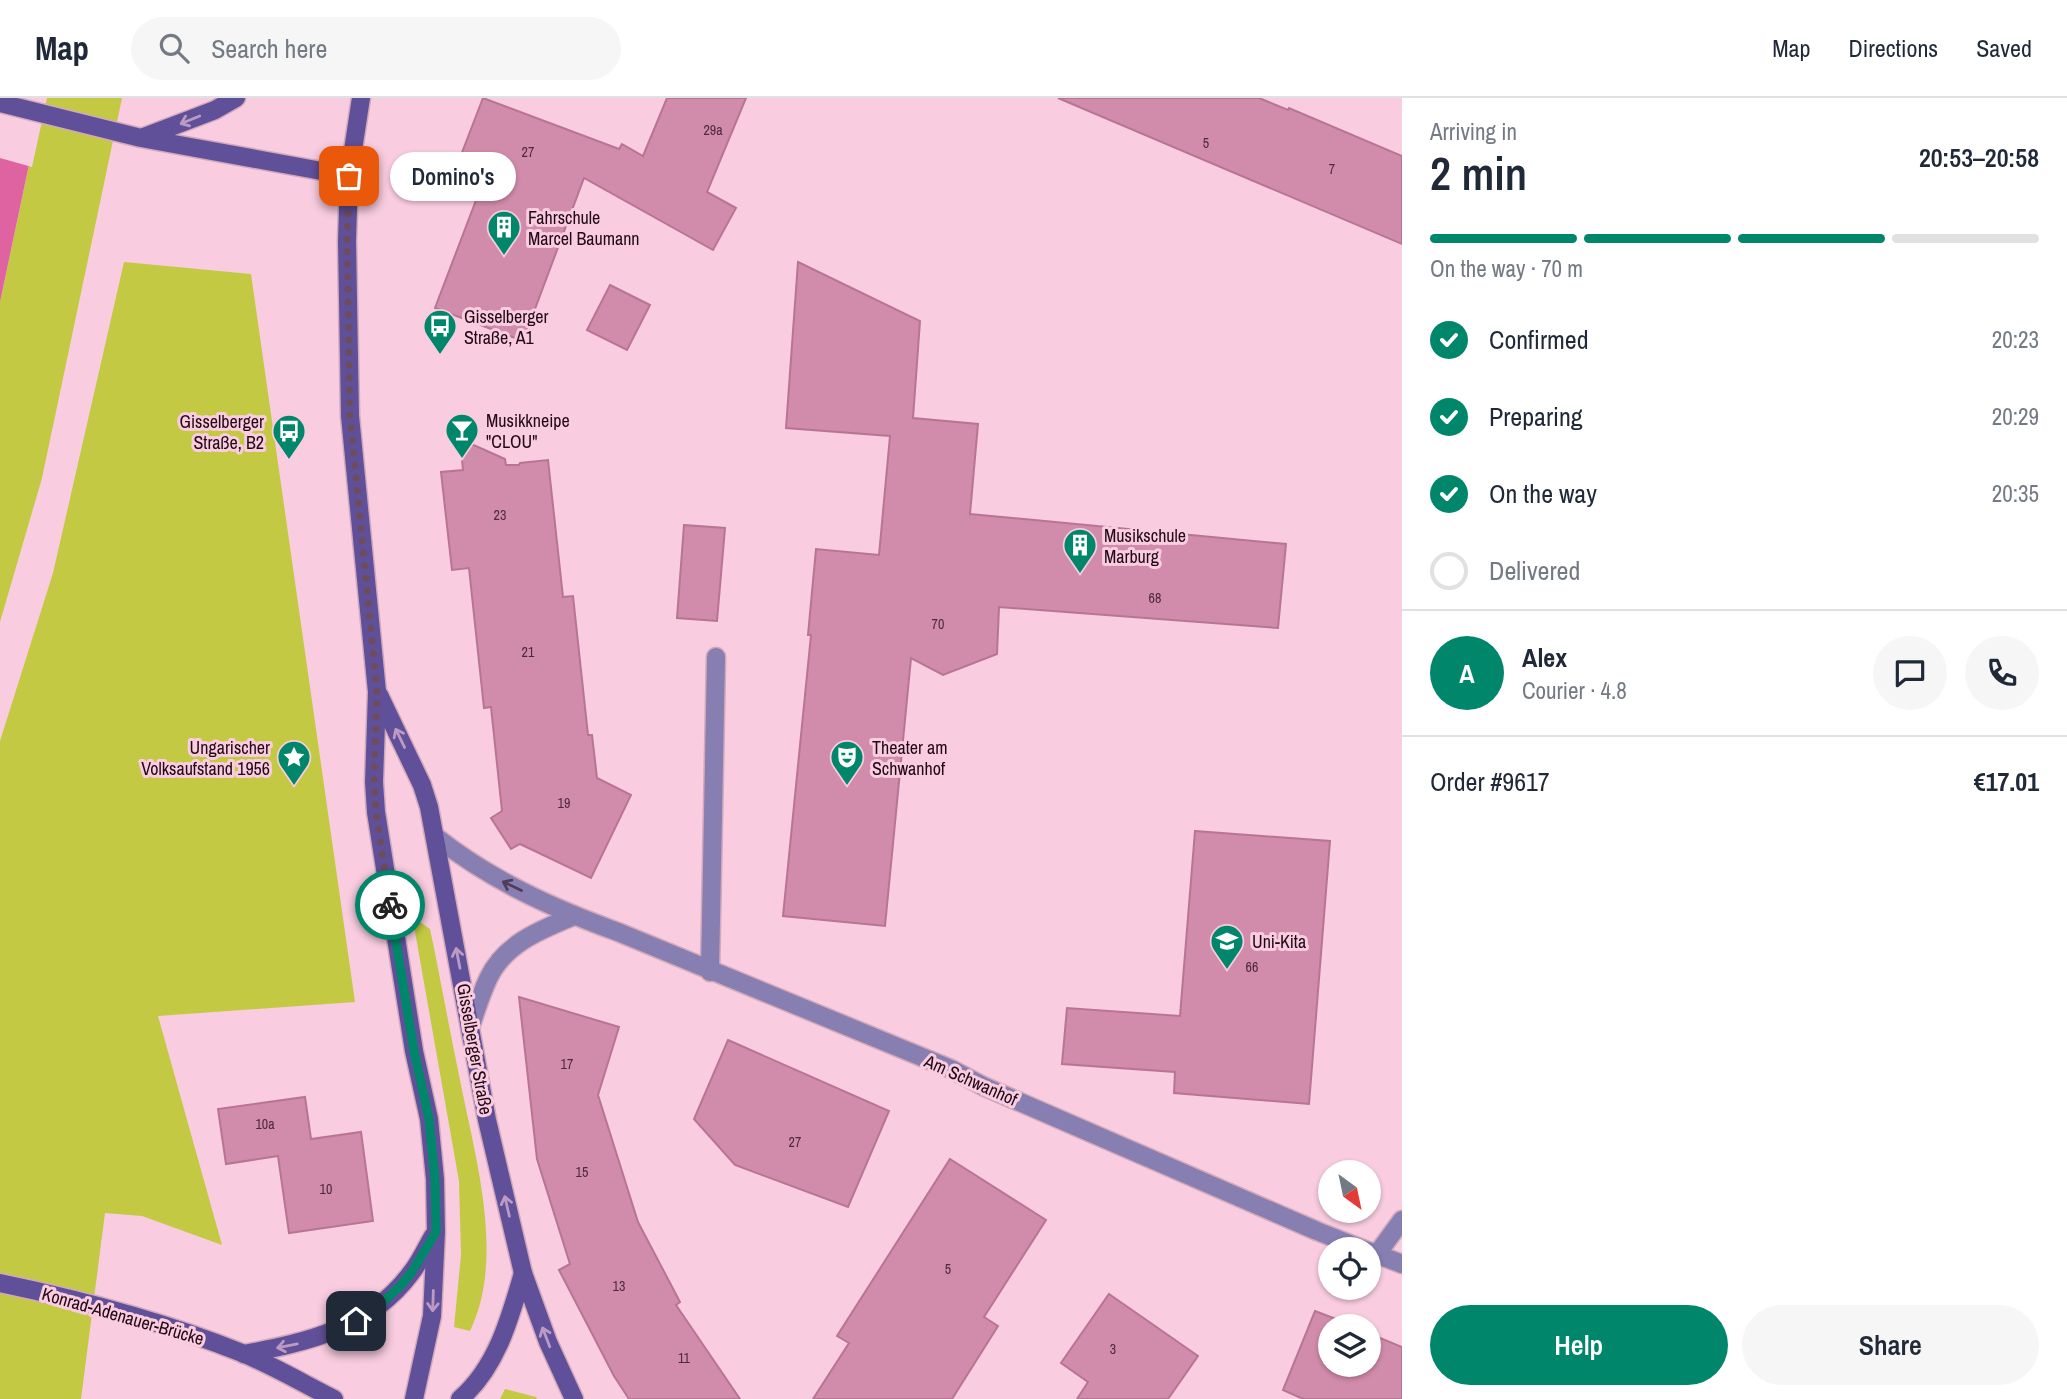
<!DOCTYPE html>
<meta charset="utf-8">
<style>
body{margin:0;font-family:"Archivo Narrow",sans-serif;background:#f6f6f7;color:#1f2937;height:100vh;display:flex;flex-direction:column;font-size:26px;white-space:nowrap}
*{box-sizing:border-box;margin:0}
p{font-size:23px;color:#747a83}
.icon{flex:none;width:38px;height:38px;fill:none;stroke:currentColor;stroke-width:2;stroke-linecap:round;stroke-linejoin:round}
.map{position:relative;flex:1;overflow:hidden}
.side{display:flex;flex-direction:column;background:#fff;width:665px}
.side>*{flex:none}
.needle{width:46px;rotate:147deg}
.buttons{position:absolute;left:1318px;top:1062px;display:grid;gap:14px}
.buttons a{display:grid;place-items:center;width:63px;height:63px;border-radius:50%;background:#fff;box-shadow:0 2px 5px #0004;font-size:35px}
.pin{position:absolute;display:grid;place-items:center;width:60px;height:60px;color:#fff;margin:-30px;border-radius:14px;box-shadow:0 4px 10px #0006}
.courier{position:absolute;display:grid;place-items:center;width:70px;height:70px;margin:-35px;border:5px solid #00876b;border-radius:50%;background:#fff;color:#222;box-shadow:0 2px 9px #0007}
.bubble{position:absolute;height:49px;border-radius:24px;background:#fff;box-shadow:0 2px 5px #0004;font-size:23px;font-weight:600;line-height:49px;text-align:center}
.headline em{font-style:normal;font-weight:600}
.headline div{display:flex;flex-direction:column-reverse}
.headline{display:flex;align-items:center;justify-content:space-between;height:119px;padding:0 28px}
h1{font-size:46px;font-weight:600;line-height:52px}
.bar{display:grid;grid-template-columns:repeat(4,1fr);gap:10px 7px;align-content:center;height:84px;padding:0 28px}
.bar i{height:9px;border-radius:5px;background:#e0e1e3}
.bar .on{background:#00876b}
.bar p{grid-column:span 4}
.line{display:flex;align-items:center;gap:18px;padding:0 28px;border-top:2px solid #e0e1e3}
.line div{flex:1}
.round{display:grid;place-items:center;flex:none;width:74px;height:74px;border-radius:37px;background:#f6f6f7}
ol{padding:0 28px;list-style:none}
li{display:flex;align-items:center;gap:21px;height:77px}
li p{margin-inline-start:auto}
li .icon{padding:7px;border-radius:50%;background:#00876b;color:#fff;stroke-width:4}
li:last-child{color:#747a83}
li i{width:38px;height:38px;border:4px solid #e0e1e3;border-radius:50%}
.primary-button{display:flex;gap:14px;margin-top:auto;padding:14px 28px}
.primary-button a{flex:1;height:80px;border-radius:42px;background:#00876b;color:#fff;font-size:28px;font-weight:600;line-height:80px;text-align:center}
.primary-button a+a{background:#f6f6f7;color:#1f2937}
header{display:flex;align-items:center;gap:42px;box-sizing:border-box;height:98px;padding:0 35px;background:#fff;border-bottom:2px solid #e0e1e3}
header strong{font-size:33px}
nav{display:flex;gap:38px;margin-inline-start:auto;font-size:24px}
.search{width:490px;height:63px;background:#f6f6f7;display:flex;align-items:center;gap:18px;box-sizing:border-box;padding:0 24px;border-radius:38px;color:#747a83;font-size:26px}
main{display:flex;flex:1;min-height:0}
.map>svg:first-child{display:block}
.green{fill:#c4c943}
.water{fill:#df63a1}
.pier{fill:#f9ccdf}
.building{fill:#d28cab;stroke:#b87593;stroke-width:2}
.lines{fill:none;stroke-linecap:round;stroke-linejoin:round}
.service-casing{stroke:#d2a9bb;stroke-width:21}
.minor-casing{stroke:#d2a9bb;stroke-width:21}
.secondary-casing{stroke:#d2a9bb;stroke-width:21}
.service{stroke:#877eb1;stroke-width:18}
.minor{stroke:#877eb1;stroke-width:18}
.secondary{stroke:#605099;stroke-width:18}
.oneway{stroke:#bc9ac3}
.oneway2{stroke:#4f3e5b}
.done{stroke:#6d4d5c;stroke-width:7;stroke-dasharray:0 12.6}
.route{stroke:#00876b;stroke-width:9}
.labels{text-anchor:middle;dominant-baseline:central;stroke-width:6;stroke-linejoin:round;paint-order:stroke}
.number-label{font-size:14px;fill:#4d2a3a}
.poi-label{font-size:18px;fill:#210915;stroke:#f9ccdf;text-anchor:start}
.street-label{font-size:18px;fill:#210915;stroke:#f9ccdf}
</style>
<header>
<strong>Map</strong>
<div class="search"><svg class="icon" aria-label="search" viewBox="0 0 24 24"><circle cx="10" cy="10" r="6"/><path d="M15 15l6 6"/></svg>Search here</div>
<nav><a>Map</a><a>Directions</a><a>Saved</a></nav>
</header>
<main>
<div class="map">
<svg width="1402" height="1301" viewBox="0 0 1402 1301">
<rect width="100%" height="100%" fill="#f9ccdf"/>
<g class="green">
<path d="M 43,0 L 122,0 L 42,380 L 0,524 L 0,204 Z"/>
<path d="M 124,164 L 251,176 L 355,904 L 158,918 L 222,1147 L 142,1118 L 105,1115 L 81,1301 L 0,1301 L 0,643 L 53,475 Z"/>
<path d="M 420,824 L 430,831 C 441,883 450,935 461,987 C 476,1062 505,1161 470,1233 L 454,1229 L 461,1157 L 459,1083 L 414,828 Z"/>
<path d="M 505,1291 L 536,1299 L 537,1301 L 500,1301 Z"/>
</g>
<path class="water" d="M 0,0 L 43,0 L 0,204 Z"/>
<path class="pier" d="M 0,0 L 47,0 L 32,69 L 0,60 Z"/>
<g class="building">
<path d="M 483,0 L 619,51 L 622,46 L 643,58 L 667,0 L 746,0 L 707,94 L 736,110 L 713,152 L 584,80 L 523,243 L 435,210 L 486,76 L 458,65 Z"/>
<path d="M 1058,0 L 1259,0 L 1288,12 L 1289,10 L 1402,58 L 1402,146 Z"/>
<path d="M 798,164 L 920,223 L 913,320 L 978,326 L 970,416 L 1286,446 L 1278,530 L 999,509 L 997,556 L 943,577 L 911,560 L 885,828 L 783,818 L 811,537 L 808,537 L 816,451 L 879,457 L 890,338 L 786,330 Z"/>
<path d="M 610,187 L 650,207 L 627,252 L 587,232 Z"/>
<path d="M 460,341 L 505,361 L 506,367 L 519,367 L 520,365 L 548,362 L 563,499 L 573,498 L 588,637 L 592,637 L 597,680 L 631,697 L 591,780 L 520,746 L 511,751 L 491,720 L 502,713 L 491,609 L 484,610 L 469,470 L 452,472 L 441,374 L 463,372 Z"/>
<path d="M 684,427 L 725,430 L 717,523 L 677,520 Z"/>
<path d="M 1195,733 L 1330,743 L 1309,1006 L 1174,995 L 1175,974 L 1062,966 L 1067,910 L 1180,918 Z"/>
<path d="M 519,899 L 619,929 L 598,997 L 638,1124 L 680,1204 L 676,1207 L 740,1301 L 629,1301 L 614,1278 L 559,1172 L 570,1166 L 537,1061 Z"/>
<path d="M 728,942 L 889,1013 L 848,1109 L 735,1067 L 694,1021 Z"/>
<path d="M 305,999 L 311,1041 L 361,1034 L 373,1123 L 289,1135 L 278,1058 L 226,1066 L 218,1011 Z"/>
<path d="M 950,1061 L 1046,1122 L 984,1219 L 998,1228 L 952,1301 L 813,1301 L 849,1245 L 837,1238 Z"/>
<path d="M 1109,1196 L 1198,1258 L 1168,1301 L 1077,1301 L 1088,1284 L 1061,1265 Z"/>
<path d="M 1315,1213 L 1354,1228 L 1330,1228 L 1330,1267 L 1368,1267 L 1368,1235 L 1402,1249 L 1402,1301 L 1303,1301 L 1283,1292 Z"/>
</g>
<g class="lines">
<defs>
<g id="service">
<path d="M 710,874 L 716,559"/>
<path d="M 1377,1156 L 1402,1122"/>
</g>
<g id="minor">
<path d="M 436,739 C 492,783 552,810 618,834 L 951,971 L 983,988 L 1317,1133 L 1365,1152"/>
<path d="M 471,927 C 476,912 481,896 488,881 C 504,846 540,832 574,818"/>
<path d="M 1368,1153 L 1402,1166"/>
</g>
<g id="secondary">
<path d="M 361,0 L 349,78 L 347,143 L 350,318 L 377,594 L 374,684 L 376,714 L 414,953 L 429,1021 L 435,1081 L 436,1134 L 432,1218 L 414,1301"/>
<path d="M 0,5 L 141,40 L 349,78"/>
<path d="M 144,39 L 215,12 L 236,0"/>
<path d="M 379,597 L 422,687 L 429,709 L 487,1022 L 523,1175 L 548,1244 L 574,1301"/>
<path d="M 0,1185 C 82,1202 165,1224 242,1255 C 274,1268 304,1286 334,1301"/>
<path d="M 244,1256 C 308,1244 370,1230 411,1175 C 420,1164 426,1150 433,1138"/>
<path d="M 460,1301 C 497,1269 510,1220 523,1175"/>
</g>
</defs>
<use href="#service" class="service-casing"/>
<use href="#minor" class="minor-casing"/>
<use href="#secondary" class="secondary-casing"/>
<use href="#service" class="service"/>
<use href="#minor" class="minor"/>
<use href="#secondary" class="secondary"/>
</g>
<defs><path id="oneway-shaft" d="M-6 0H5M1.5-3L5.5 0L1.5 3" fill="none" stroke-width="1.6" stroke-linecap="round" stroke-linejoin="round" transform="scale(1.75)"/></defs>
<g class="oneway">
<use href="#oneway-shaft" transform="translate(190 22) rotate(158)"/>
<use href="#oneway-shaft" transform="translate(400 640) rotate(-116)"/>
<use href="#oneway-shaft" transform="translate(458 860) rotate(-101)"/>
<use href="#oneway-shaft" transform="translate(507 1108) rotate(-103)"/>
<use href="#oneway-shaft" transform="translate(433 1203) rotate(92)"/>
<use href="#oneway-shaft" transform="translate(546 1239) rotate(-111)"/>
<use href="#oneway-shaft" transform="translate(287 1248) rotate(169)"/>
</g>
<use class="oneway2" href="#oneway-shaft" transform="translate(512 788) rotate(-154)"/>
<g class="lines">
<path class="done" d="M 349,78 L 347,143 L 350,318 L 377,594 L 374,684 L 376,714 L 390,807"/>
<path class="route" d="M 356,1223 L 372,1214 L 400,1188 L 411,1175 L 436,1134 L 435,1081 L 429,1021 L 414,953 L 390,807"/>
</g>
<defs>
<symbol id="building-pin" viewBox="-11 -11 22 30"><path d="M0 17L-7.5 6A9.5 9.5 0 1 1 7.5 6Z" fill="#00876b" stroke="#f9ccdf"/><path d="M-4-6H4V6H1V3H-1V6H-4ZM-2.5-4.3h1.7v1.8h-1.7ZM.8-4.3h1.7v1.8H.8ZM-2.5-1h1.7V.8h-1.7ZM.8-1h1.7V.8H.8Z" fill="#fff"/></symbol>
<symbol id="bus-pin" viewBox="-11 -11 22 30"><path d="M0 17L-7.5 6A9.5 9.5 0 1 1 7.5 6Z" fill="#00876b" stroke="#f9ccdf"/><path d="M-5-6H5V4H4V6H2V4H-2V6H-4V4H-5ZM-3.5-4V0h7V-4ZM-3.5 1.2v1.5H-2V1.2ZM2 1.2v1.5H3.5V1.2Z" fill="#fff"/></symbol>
<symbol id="bar-pin" viewBox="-11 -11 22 30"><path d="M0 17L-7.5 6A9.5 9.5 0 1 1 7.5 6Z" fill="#00876b" stroke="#f9ccdf"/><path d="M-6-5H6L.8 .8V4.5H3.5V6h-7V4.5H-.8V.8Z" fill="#fff"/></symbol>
<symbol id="sight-pin" viewBox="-11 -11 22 30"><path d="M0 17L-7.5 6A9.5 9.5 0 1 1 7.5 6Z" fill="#00876b" stroke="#f9ccdf"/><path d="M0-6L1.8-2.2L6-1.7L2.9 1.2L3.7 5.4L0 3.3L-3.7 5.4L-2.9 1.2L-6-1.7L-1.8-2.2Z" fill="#fff"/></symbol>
<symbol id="theatre-pin" viewBox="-11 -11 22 30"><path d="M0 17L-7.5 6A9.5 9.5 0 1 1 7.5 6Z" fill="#00876b" stroke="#f9ccdf"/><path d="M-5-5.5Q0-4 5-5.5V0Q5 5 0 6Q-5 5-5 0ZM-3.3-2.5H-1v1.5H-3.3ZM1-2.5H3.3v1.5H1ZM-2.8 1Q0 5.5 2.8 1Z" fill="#fff"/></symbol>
<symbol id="school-pin" viewBox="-11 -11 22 30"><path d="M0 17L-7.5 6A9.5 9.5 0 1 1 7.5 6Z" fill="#00876b" stroke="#f9ccdf"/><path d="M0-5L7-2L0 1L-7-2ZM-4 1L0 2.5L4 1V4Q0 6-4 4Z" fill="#fff"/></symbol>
</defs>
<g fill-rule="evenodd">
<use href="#building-pin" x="485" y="110" width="38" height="52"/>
<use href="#bus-pin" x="421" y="209" width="38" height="52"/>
<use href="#bar-pin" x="443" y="313" width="38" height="52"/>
<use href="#bus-pin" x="270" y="314" width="38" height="52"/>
<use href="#building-pin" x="1061" y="428" width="38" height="52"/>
<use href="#sight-pin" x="275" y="640" width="38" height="52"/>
<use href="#theatre-pin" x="828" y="640" width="38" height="52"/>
<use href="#school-pin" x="1208" y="824" width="38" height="52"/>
</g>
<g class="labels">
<g class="number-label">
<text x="713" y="32">29a</text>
<text x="1206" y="45">5</text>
<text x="528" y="54">27</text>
<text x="1332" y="71">7</text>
<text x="500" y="417">23</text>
<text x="1155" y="500">68</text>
<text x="938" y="526">70</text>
<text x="528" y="554">21</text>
<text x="564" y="705">19</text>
<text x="1252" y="869">66</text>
<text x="567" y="966">17</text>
<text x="265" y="1026">10a</text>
<text x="795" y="1044">27</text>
<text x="582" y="1074">15</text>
<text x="326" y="1091">10</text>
<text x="948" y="1171">5</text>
<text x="619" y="1188">13</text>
<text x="1113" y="1251">3</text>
<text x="684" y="1260">11</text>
</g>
<g class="poi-label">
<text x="528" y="119">Fahrschule<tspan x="528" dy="21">Marcel Baumann</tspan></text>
<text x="464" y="218">Gisselberger<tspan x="464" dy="21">Straße, A1</tspan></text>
<text x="486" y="322">Musikkneipe<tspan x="486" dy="21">"CLOU"</tspan></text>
<text x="264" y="323" text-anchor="end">Gisselberger<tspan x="264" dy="21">Straße, B2</tspan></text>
<text x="1104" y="437">Musikschule<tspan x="1104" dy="21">Marburg</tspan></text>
<text x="270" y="649" text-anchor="end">Ungarischer<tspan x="270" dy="21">Volksaufstand 1956</tspan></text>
<text x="872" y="649">Theater am<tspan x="872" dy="21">Schwanhof</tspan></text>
<text x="1252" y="843">Uni-Kita</text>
</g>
<g class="street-label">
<text transform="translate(475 951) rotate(80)">Gisselberger Straße</text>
<text transform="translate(971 982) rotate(24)">Am Schwanhof</text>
<text transform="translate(123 1218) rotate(16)">Konrad-Adenauer-Brücke</text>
</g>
</g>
</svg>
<div class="buttons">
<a><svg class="needle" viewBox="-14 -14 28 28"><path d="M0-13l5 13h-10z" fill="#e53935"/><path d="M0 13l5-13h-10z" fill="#747a83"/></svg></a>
<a><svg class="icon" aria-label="locate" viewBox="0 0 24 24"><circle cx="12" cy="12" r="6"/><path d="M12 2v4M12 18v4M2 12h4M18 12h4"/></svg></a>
<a><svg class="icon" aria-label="layers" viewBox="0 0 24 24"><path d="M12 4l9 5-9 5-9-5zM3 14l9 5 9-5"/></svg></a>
</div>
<div class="pin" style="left:349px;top:78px;background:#ea580c"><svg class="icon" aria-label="bag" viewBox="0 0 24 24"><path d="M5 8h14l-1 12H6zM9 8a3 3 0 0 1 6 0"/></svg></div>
<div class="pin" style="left:356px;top:1223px;background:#1f2937"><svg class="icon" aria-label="home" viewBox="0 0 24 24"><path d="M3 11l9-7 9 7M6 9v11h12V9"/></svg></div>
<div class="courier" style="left:390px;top:807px"><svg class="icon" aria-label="bike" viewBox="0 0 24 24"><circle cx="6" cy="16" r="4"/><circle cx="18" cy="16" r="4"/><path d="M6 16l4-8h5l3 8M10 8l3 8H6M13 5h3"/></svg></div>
<div class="bubble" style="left:390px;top:54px;width:126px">Domino's</div>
</div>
<section class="side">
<div class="headline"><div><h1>2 min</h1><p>Arriving in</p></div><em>20:53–20:58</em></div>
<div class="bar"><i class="on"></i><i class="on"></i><i class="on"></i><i></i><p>On the way · 70 m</p></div>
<ol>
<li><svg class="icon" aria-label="check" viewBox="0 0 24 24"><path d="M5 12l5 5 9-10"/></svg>Confirmed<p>20:23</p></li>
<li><svg class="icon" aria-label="check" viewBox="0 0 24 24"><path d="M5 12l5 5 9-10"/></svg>Preparing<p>20:29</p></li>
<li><svg class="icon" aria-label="check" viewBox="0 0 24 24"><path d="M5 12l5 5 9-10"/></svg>On the way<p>20:35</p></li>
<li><i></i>Delivered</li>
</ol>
<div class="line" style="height:126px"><b class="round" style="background:#00876b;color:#fff">A</b><div><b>Alex</b><p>Courier · 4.8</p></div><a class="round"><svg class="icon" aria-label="chat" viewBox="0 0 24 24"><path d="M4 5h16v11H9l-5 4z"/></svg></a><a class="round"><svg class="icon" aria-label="phone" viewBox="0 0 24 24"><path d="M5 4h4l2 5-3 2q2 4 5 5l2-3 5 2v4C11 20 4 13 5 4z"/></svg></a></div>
<div class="line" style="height:91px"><div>Order #9617</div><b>€17.01</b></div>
<div class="primary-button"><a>Help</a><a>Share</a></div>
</section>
</main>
